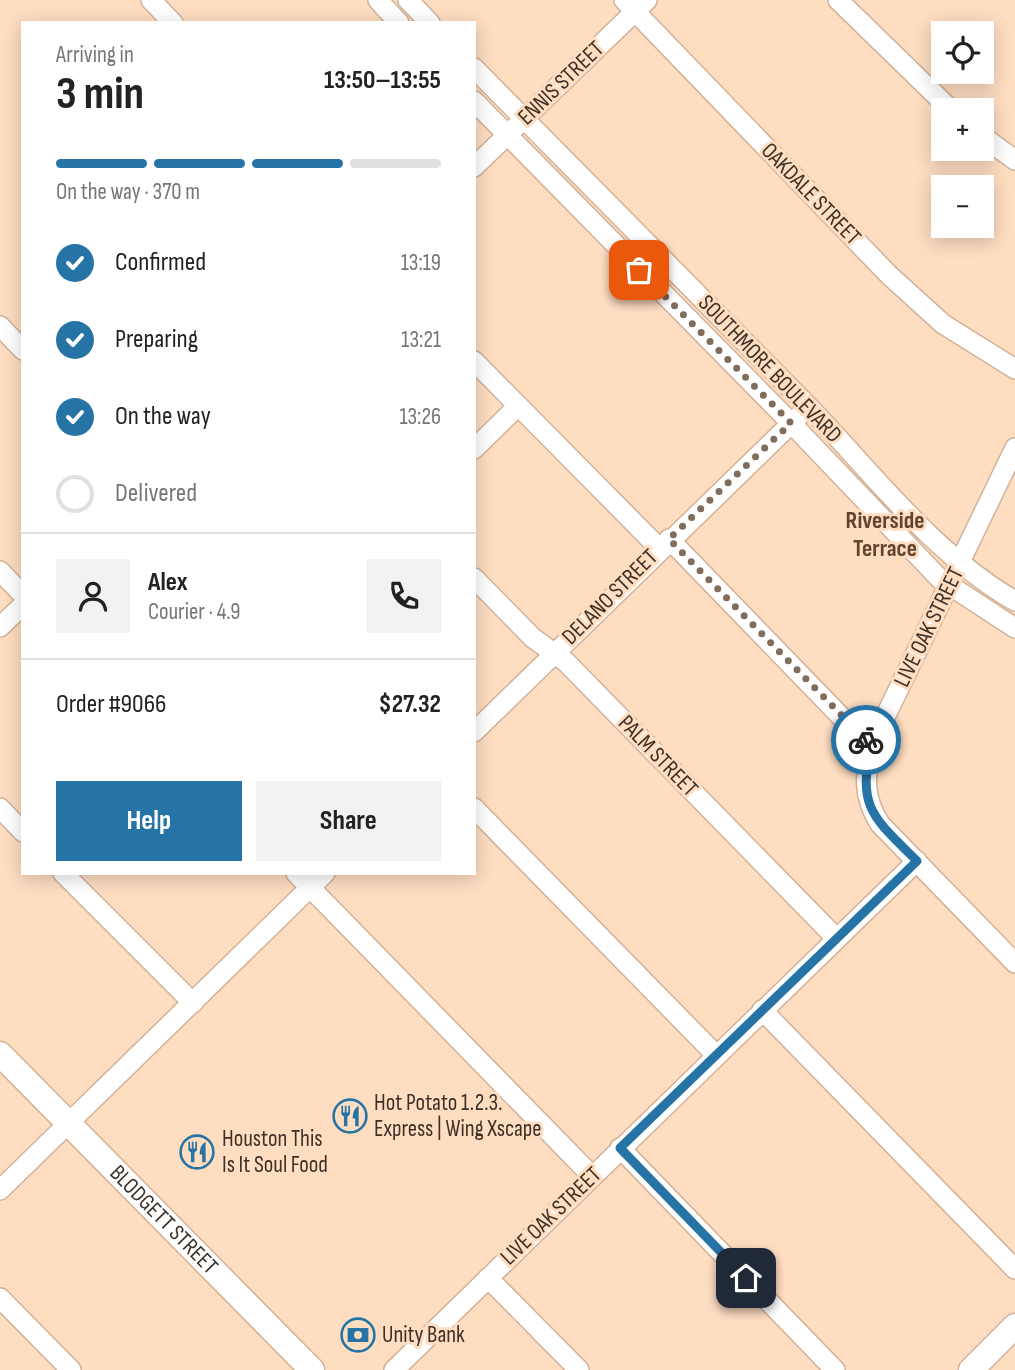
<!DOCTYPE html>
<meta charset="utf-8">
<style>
body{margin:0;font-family:"Sofia Sans Condensed",sans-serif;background:#f2f2f2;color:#222;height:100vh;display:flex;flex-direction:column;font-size:26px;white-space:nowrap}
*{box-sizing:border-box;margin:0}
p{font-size:23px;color:#767676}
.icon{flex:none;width:38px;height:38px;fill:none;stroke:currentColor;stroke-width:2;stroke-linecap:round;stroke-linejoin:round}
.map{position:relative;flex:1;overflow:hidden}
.panel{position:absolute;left:21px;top:21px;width:455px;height:854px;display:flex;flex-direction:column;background:#fff;border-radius:0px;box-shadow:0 4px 18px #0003}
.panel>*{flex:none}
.buttons{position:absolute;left:931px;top:21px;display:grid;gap:14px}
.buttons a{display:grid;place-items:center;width:63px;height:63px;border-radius:0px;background:#fff;box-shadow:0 4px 18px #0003;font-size:35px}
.pin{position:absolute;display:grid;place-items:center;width:60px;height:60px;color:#fff;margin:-30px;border-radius:14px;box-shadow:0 4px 10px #0006}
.courier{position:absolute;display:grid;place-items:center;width:70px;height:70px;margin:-35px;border:5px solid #2674a6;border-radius:50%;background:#fff;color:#222;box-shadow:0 2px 9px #0007}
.summary em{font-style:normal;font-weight:700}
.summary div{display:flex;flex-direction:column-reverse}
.summary{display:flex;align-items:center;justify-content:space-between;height:119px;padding:0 35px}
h1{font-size:46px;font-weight:700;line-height:52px}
.bar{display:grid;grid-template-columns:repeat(4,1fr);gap:10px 7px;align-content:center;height:84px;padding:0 35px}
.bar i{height:9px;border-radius:5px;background:#e0e0e0}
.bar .on{background:#2674a6}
.bar p{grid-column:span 4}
.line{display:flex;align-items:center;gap:18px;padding:0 35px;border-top:2px solid #e0e0e0}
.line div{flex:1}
.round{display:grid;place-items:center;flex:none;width:74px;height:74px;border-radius:0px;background:#f2f2f2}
ol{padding:0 35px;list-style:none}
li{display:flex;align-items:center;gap:21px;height:77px}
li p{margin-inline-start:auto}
li .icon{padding:7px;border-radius:50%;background:#2674a6;color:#fff;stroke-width:4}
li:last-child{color:#767676}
li i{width:38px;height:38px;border:4px solid #e0e0e0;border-radius:50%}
.action{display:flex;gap:14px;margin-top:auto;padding:14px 35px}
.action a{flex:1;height:80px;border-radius:0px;background:#2674a6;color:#fff;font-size:28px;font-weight:700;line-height:80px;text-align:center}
.action a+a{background:#f2f2f2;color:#222}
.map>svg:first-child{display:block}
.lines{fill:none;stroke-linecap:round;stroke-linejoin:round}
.minor-casing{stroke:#d2b298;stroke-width:22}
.major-casing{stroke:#d2b298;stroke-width:27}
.minor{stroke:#fff;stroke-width:19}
.major{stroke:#fff;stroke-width:24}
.done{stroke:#816d5c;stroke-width:7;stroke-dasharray:0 12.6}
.route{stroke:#2674a6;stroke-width:9}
.labels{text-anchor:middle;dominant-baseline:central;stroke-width:6;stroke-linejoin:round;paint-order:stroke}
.street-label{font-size:23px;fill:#3d3026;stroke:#feddc1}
.poi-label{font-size:23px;fill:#3d3026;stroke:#feddc1;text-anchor:start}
.neighbourhood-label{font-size:24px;font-weight:bold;fill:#60442d;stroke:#feddc1}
</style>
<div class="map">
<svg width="1015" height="1370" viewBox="0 0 1015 1370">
<rect width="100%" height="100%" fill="#feddc1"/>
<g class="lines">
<defs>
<g id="minor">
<path d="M 151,0 L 173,23"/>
<path d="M 378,0 L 399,23"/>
<path d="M 408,0 L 430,23"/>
<path d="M 624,0 L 889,275 L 943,324 L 1015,369"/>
<path d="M 838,0 L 951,110"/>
<path d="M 474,68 C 585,181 696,292 807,405 C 873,473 932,553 1015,601"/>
<path d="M 474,101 L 791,423 L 940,579 L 1015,628"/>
<path d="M 982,136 L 1015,160"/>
<path d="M 474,167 L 647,0"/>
<path d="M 0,326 L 23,350"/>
<path d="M 474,361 L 659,548"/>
<path d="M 1015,448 L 872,744 C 865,775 862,796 880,824 L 1015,963"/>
<path d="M 474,449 L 518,406"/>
<path d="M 669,539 L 853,729 L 872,744"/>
<path d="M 0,571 L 23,595"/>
<path d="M 474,578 L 533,638 L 566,662 L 837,939"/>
<path d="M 0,627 L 23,605"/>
<path d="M 474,732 L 800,415"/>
<path d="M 0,808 L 23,832"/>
<path d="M 474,808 L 716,1055"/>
<path d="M 63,873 L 193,1003"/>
<path d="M 296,873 L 592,1176"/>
<path d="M 762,1010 L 1015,1269"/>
<path d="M 620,1148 L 835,1370"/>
<path d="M 0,1190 L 325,873"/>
<path d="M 488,1278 L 579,1370"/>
<path d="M 0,1298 L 71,1370"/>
<path d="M 394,1370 L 917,861"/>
</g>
<g id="major">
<path id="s1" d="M 0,1054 L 312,1370"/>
<path d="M 971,1370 L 1015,1326"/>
</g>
</defs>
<use href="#minor" class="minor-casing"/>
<use href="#major" class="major-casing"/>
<use href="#minor" class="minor"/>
<use href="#major" class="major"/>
</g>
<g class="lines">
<path class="done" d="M 639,270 L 791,423 L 669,539 L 866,740"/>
<path class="route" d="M 746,1278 L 620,1148 L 917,861 C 874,818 856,808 872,744 L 866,740"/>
</g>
<defs>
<symbol id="restaurant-ring" viewBox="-11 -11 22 22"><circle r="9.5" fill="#feddc1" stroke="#2674a6" stroke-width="1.5"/><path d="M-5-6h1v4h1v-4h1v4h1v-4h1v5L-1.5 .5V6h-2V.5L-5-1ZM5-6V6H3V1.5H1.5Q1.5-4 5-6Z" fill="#2674a6"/></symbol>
<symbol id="bank-ring" viewBox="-11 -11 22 22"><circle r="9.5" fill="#feddc1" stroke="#2674a6" stroke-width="1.5"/><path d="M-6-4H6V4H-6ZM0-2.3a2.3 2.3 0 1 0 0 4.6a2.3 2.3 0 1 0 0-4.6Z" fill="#2674a6"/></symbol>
</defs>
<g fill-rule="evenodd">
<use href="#restaurant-ring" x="331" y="1097" width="38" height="38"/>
<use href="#restaurant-ring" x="178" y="1133" width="38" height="38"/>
<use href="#bank-ring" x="339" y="1316" width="38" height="38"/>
</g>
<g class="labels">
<g class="street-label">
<text transform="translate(561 83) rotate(-44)">ENNIS STREET</text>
<text transform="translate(811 194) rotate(46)">OAKDALE STREET</text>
<text transform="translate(770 369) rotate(46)">SOUTHMORE BOULEVARD</text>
<text transform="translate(610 597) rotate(-45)">DELANO STREET</text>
<text transform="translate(929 627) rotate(-64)">LIVE OAK STREET</text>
<text transform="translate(658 756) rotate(46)">PALM STREET</text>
<text transform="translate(551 1216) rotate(-44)">LIVE OAK STREET</text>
<text stroke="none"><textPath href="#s1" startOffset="233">BLODGETT STREET</textPath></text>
</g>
<g class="poi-label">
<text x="374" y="1103">Hot Potato 1.2.3.<tspan x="374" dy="26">Express | Wing Xscape</tspan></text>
<text x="222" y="1139">Houston This<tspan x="222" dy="26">Is It Soul Food</tspan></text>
<text x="382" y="1335">Unity Bank</text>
</g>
<g class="neighbourhood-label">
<text x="885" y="520">Riverside<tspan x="885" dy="28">Terrace</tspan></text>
</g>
</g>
</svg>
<div class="buttons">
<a><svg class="icon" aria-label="locate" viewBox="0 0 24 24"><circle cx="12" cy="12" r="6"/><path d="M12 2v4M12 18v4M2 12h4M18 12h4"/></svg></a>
<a>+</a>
<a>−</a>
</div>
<div class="pin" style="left:639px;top:270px;background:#ea580c"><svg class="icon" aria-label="bag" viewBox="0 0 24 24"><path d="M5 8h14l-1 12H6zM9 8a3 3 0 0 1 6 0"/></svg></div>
<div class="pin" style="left:746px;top:1278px;background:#1f2937"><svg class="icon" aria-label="home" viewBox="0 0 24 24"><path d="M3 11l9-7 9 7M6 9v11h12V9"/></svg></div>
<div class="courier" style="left:866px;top:740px"><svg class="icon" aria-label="bike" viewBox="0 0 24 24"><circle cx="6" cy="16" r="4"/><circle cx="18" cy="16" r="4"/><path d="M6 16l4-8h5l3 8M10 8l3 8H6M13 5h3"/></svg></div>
<section class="panel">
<div class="summary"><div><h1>3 min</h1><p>Arriving in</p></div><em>13:50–13:55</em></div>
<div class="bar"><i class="on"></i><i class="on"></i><i class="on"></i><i></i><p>On the way · 370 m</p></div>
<ol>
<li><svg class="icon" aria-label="check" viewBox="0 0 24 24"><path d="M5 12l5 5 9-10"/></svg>Confirmed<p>13:19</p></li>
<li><svg class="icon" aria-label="check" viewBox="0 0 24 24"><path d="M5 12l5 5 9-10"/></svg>Preparing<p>13:21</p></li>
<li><svg class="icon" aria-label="check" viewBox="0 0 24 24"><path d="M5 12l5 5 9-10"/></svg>On the way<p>13:26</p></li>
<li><i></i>Delivered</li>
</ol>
<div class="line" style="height:126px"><a class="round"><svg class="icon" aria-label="person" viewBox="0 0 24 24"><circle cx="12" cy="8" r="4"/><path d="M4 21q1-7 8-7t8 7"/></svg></a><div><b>Alex</b><p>Courier · 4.9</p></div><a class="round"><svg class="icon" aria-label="phone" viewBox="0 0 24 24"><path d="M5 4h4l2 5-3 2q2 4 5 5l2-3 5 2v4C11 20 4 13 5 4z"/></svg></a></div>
<div class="line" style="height:91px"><div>Order #9066</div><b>$27.32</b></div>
<div class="action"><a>Help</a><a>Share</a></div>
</section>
</div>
